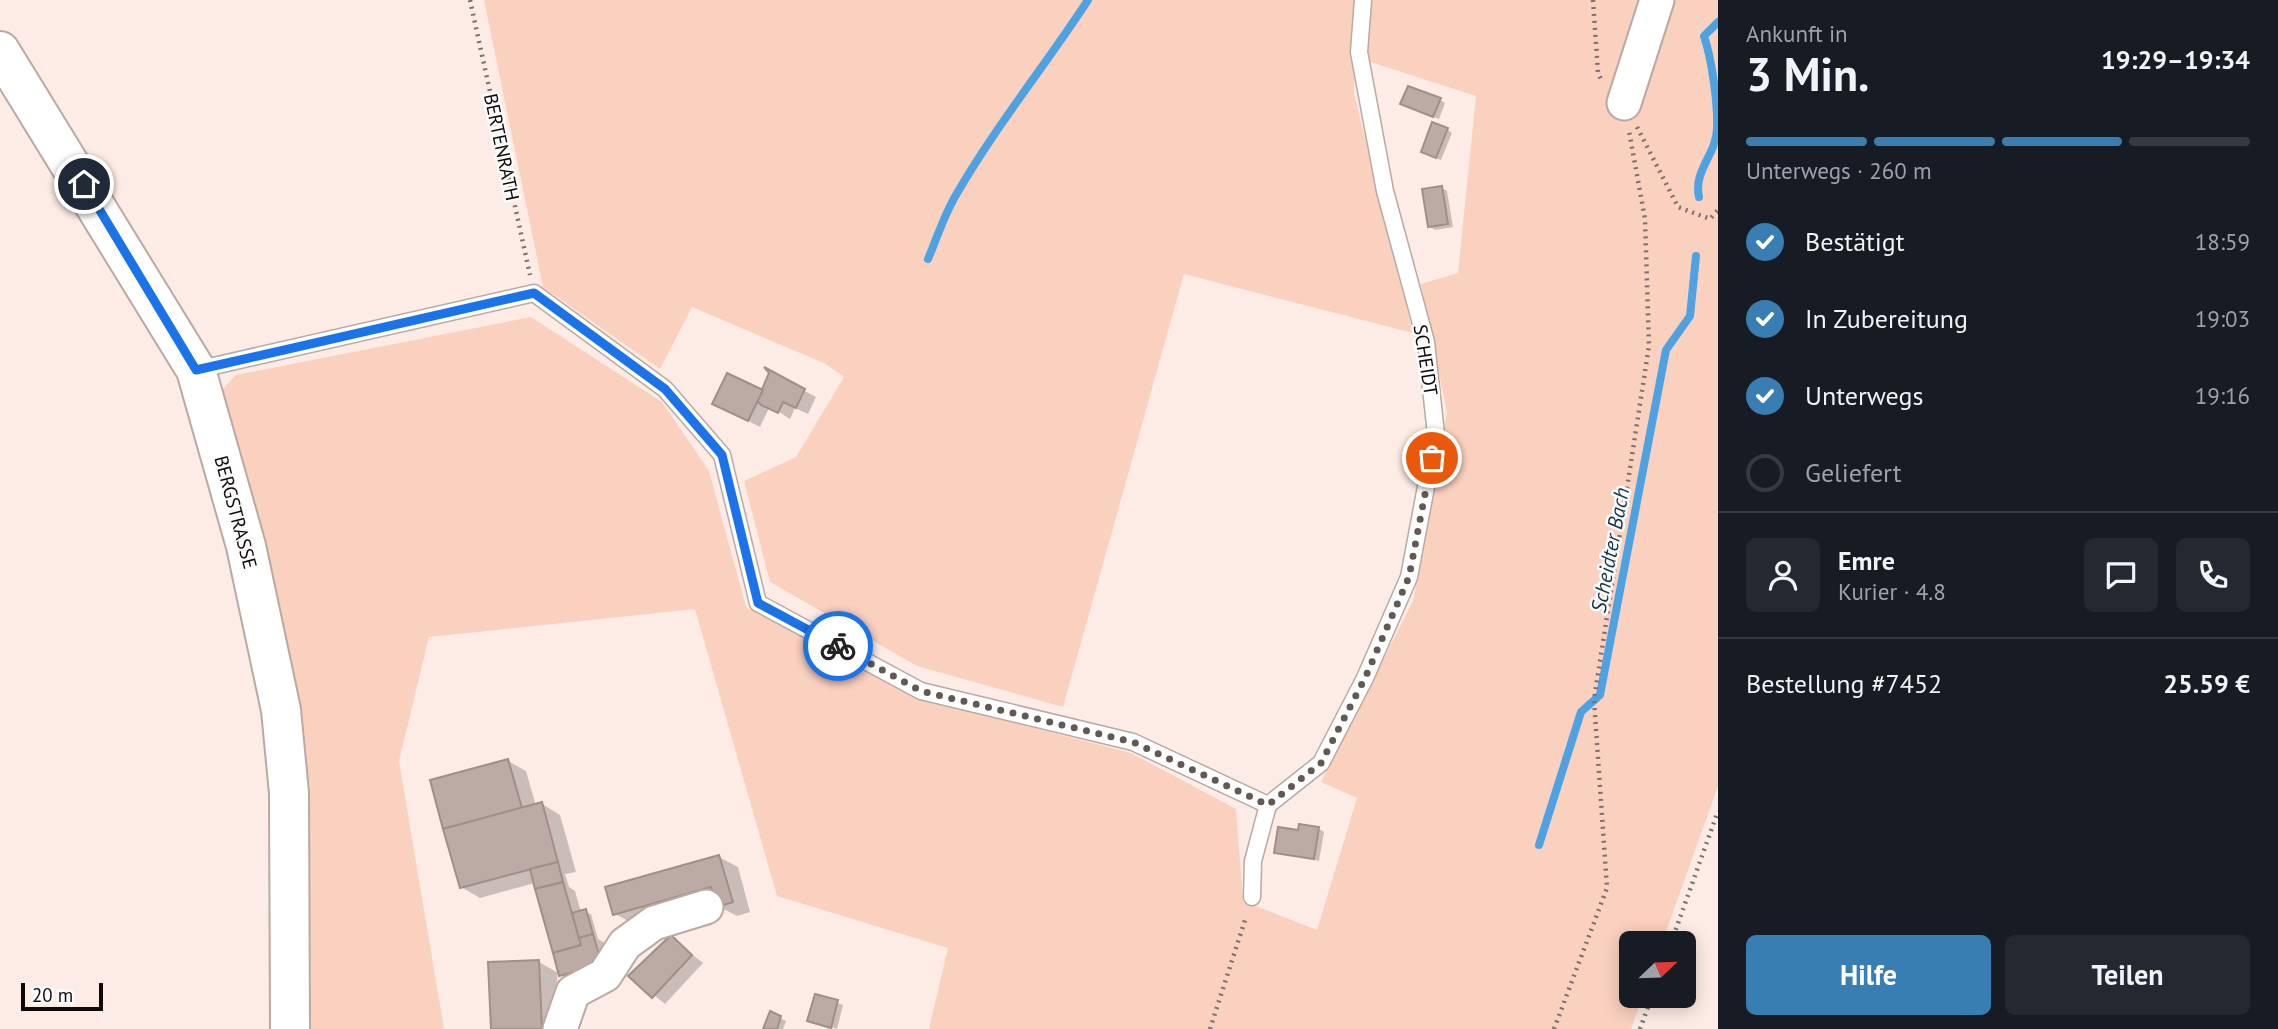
<!DOCTYPE html>
<html lang="de">
<meta charset="utf-8">
<style>
body{margin:0;font-family:"PT Sans",sans-serif;background:#242831;color:#f1f3f6;height:100vh;display:flex;flex-direction:column;font-size:26px;white-space:nowrap}
*{box-sizing:border-box;margin:0}
p{font-size:23px;color:#9ea1a6}
.icon{flex:none;width:38px;height:38px;fill:none;stroke:currentColor;stroke-width:2;stroke-linecap:round;stroke-linejoin:round}
.map{position:relative;flex:1;overflow:hidden}
.sheet{display:flex;flex-direction:column;background:#171b24;width:560px}
.sheet>*{flex:none}
.needle{width:46px;rotate:67deg}
.fabs{position:absolute;left:1619px;top:931px;display:grid;gap:14px}
.fabs a{display:grid;place-items:center;width:77px;height:77px;border-radius:10px;background:#171b24;box-shadow:0 4px 18px #0003;font-size:35px}
.scale{position:absolute;left:21px;bottom:18px;width:82px;box-sizing:border-box;padding-left:7px;border:4px solid #0f0a08;border-top:0;font-size:19px;line-height:24px;white-space:nowrap;color:#0f0a08;-webkit-text-stroke:5px #fdfdfd;paint-order:stroke}
.pin{position:absolute;display:grid;place-items:center;width:60px;height:60px;color:#fff;margin:-30px;border:4px solid #fff;border-radius:50%;box-shadow:0 2px 7px #0007}
.courier{position:absolute;display:grid;place-items:center;width:70px;height:70px;margin:-35px;border:5px solid #1a73e8;border-radius:50%;background:#fff;color:#222;box-shadow:0 2px 9px #0007}
.overview em{font-style:normal;font-weight:700}
.overview div{display:flex;flex-direction:column-reverse}
.overview{display:flex;align-items:center;justify-content:space-between;height:119px;padding:0 28px}
h1{font-size:46px;font-weight:700;line-height:52px}
.bar{display:grid;grid-template-columns:repeat(4,1fr);gap:10px 7px;align-content:center;height:84px;padding:0 28px}
.bar i{height:9px;border-radius:5px;background:#363941}
.bar .active{background:#387eb3}
.bar p{grid-column:span 4}
.line{display:flex;align-items:center;gap:18px;padding:0 28px;border-top:2px solid #363941}
.line div{flex:1}
.round{display:grid;place-items:center;flex:none;width:74px;height:74px;border-radius:10px;background:#242831}
ol{padding:0 28px;list-style:none}
li{display:flex;align-items:center;gap:21px;height:77px}
li p{margin-inline-start:auto}
li .icon{padding:7px;border-radius:50%;background:#387eb3;color:#fff;stroke-width:4}
li:last-child{color:#9ea1a6}
li i{width:38px;height:38px;border:4px solid #363941;border-radius:50%}
.button{display:flex;gap:14px;margin-top:auto;padding:14px 28px}
.button a{flex:1;height:80px;border-radius:10px;background:#387eb3;color:#fff;font-size:28px;font-weight:700;line-height:80px;text-align:center}
.button a+a{background:#242831;color:#f1f3f6}
main{display:flex;flex:1;min-height:0}
.map>svg:first-child{display:block}
.green{fill:#fad0bf}
.shadow{fill:#0003}
.lines{fill:none;stroke-linecap:round;stroke-linejoin:round}
.stream{stroke:#4fa2e2;stroke-width:8}
.building{fill:#bcaba5;stroke:#9f8f88;stroke-width:2}
.lane-casing{stroke:#baa9a3;stroke-width:19}
.street-casing{stroke:#baa9a3;stroke-width:37}
.secondary-casing{stroke:#baa9a3;stroke-width:42}
.path{stroke:#7c716d;stroke-width:4.5;stroke-dasharray:2 5;stroke-linecap:butt}
.lane{stroke:#fff;stroke-width:16}
.street{stroke:#fff;stroke-width:33}
.secondary{stroke:#fff;stroke-width:38}
.done{stroke:#625955;stroke-width:7;stroke-dasharray:0 12.6}
.route{stroke:#1a73e8;stroke-width:9}
.labels{text-anchor:middle;dominant-baseline:central;stroke-width:5;stroke-linejoin:round;paint-order:stroke}
.street-label{font-size:19px;fill:#0f0a08;stroke:#fdfdfd}
.water-label{font-size:21px;font-style:italic;fill:#12354f;stroke:#fdfdfd}
</style>
<main>
<div class="map">
<svg width="1718" height="1029" viewBox="0 0 1718 1029">
<rect width="100%" height="100%" fill="#fdece5"/>
<path class="green" d="M 484,0 L 1718,0 L 1718,786 L 1662,943 L 1631,943 L 1631,996 L 1643,996 L 1631,1029 L 929,1029 L 948,948 L 777,896 L 695,609 L 429,637 L 399,761 L 444,1029 L 308,1029 L 287,657 L 222,390 L 236,375 L 531,317 L 662,402 L 709,471 L 746,607 L 914,697 L 1131,753 L 1236,809 L 1243,901 L 1317,930 L 1357,798 L 1321,782 L 1413,601 L 1447,413 L 1421,284 L 1458,273 L 1476,96 L 1355,57 L 1354,93 L 1413,333 L 1184,274 L 1063,707 L 917,666 L 770,582 L 744,481 L 796,457 L 844,377 L 826,364 L 692,307 L 660,369 L 543,287 Z"/>
<g class="shadow">
<path d="M 1440,100 L 1445,103 L 1439,119 L 1408,107 Z"/>
<path d="M 1447,129 L 1452,133 L 1441,160 L 1428,155 Z"/>
<path d="M 1442,188 L 1447,191 L 1453,227 L 1435,230 L 1429,226 Z"/>
<path d="M 771,373 L 816,397 L 808,414 L 795,408 L 790,419 L 770,406 L 760,427 L 727,410 L 762,392 Z"/>
<path d="M 508,761 L 526,771 L 536,806 L 542,804 L 560,815 L 576,872 L 565,874 L 569,887 L 575,891 L 581,912 L 591,914 L 598,939 L 605,943 L 613,971 L 573,982 L 557,973 L 559,1029 L 492,1029 L 539,962 L 560,974 L 535,883 L 480,898 L 461,887 Z"/>
<path d="M 1319,829 L 1324,832 L 1319,861 L 1276,852 Z"/>
<path d="M 719,857 L 738,867 L 750,912 L 737,916 L 718,906 L 633,924 L 614,913 Z"/>
<path d="M 671,938 L 703,963 L 665,1004 L 631,976 Z"/>
<path d="M 816,996 L 843,1005 L 837,1029 L 809,1020 Z"/>
<path d="M 771,1013 L 786,1021 L 783,1029 L 765,1029 Z"/>
</g>
<g class="lines">
<g class="stream">
<path d="M 1699,197 C 1693,171 1716,155 1717,129 C 1718,104 1712,60 1704,36 L 1718,22"/>
<path d="M 928,259 C 937,238 944,215 956,195 C 995,127 1045,66 1088,0"/>
<path d="M 1539,845 L 1581,712 L 1600,695 L 1666,350 L 1690,316 L 1696,256"/>
</g>
</g>
<g class="building">
<path d="M 1408,86 L 1441,98 L 1433,117 L 1400,104 Z"/>
<path d="M 1432,122 L 1448,128 L 1436,158 L 1421,152 Z"/>
<path d="M 1442,186 L 1448,224 L 1428,227 L 1422,189 Z"/>
<path d="M 764,367 L 805,389 L 796,408 L 783,402 L 778,413 L 761,405 L 757,401 L 769,373 Z"/>
<path d="M 727,373 L 763,390 L 748,421 L 712,404 Z"/>
<path d="M 508,759 L 522,808 L 443,829 L 430,780 Z"/>
<path d="M 542,802 L 558,862 L 460,888 L 443,829 Z"/>
<path d="M 1299,824 L 1319,827 L 1314,859 L 1274,853 L 1278,827 L 1298,830 Z"/>
<path d="M 719,855 L 733,902 L 717,907 L 711,887 L 613,915 L 605,887 Z"/>
<path d="M 558,862 L 563,882 L 535,889 L 530,869 Z"/>
<path d="M 563,882 L 581,945 L 553,953 L 535,889 Z"/>
<path d="M 586,909 L 593,934 L 579,938 L 572,913 Z"/>
<path d="M 593,934 L 602,965 L 559,976 L 553,953 L 581,945 L 579,938 Z"/>
<path d="M 671,935 L 692,955 L 652,998 L 628,976 Z"/>
<path d="M 539,960 L 542,1029 L 491,1029 L 488,962 Z"/>
<path d="M 815,994 L 838,1000 L 831,1028 L 807,1021 Z"/>
<path d="M 770,1011 L 781,1016 L 777,1029 L 763,1029 Z"/>
</g>
<g class="lines">
<defs>
<g id="lane">
<path d="M 196,370 L 534,293 L 665,389 L 722,455 L 758,603 L 921,691 L 1133,742 L 1268,805"/>
<path d="M 1268,805 L 1321,763 L 1365,678 L 1409,577 L 1436,434 L 1426,342 L 1385,191 L 1359,52 L 1363,0"/>
<path d="M 1252,897 L 1253,861 L 1268,805"/>
</g>
<g id="street">
<path d="M 1624,103 L 1657,0"/>
<path d="M 560,1029 L 573,992 L 605,975 L 625,944 L 654,923 L 706,907"/>
</g>
<path id="secondary" d="M 0,51 L 196,370 L 246,546 L 281,710 L 289,793 L 290,1029"/>
</defs>
<use href="#lane" class="lane-casing"/>
<use href="#street" class="street-casing"/>
<use href="#secondary" class="secondary-casing"/>
<g class="path">
<path d="M 470,0 L 530,275"/>
<path d="M 1593,0 L 1598,73 L 1601,79"/>
<path d="M 1637,127 L 1678,207 L 1710,219 L 1718,210"/>
<path d="M 1671,943 L 1718,811"/>
<path d="M 1210,1029 L 1246,917"/>
<path d="M 1554,1029 L 1607,888 L 1594,700 L 1649,346 L 1645,219 L 1629,131"/>
<path d="M 1640,1029 L 1652,996"/>
</g>
<use href="#lane" class="lane"/>
<use href="#street" class="street"/>
<use href="#secondary" class="secondary"/>
</g>
<g class="lines">
<path class="done" d="M 838,646 L 921,691 L 1133,742 L 1268,805 L 1321,763 L 1365,678 L 1409,577 L 1432,458"/>
<path class="route" d="M 84,184 L 196,370 L 534,293 L 665,389 L 722,455 L 758,603 L 838,646"/>
</g>
<g class="labels">
<g class="street-label">
<text transform="translate(502 147) rotate(78)">BERTENRATH</text>
<text transform="translate(1426 360) rotate(81)">SCHEIDT</text>
<text transform="translate(236 512) rotate(75)">BERGSTRASSE</text>
</g>
<g class="water-label">
<text transform="translate(1610 550) rotate(-79)">Scheidter Bach</text>
</g>
</g>
</svg>
<div class="fabs">
<a><svg class="needle" viewBox="-14 -14 28 28"><path d="M0-13l5 13h-10z" fill="#e53935"/><path d="M0 13l5-13h-10z" fill="#9ea1a6"/></svg></a>
</div>
<div class="scale">20 m</div>
<div class="pin" style="left:1432px;top:458px;background:#ea580c"><svg class="icon" aria-label="bag" viewBox="0 0 24 24"><path d="M5 8h14l-1 12H6zM9 8a3 3 0 0 1 6 0"/></svg></div>
<div class="pin" style="left:84px;top:184px;background:#1f2937"><svg class="icon" aria-label="home" viewBox="0 0 24 24"><path d="M3 11l9-7 9 7M6 9v11h12V9"/></svg></div>
<div class="courier" style="left:838px;top:646px"><svg class="icon" aria-label="bike" viewBox="0 0 24 24"><circle cx="6" cy="16" r="4"/><circle cx="18" cy="16" r="4"/><path d="M6 16l4-8h5l3 8M10 8l3 8H6M13 5h3"/></svg></div>
</div>
<section class="sheet">
<div class="overview"><div><h1>3 Min.</h1><p>Ankunft in</p></div><em>19:29–19:34</em></div>
<div class="bar"><i class="active"></i><i class="active"></i><i class="active"></i><i></i><p>Unterwegs · 260 m</p></div>
<ol>
<li><svg class="icon" aria-label="check" viewBox="0 0 24 24"><path d="M5 12l5 5 9-10"/></svg>Bestätigt<p>18:59</p></li>
<li><svg class="icon" aria-label="check" viewBox="0 0 24 24"><path d="M5 12l5 5 9-10"/></svg>In Zubereitung<p>19:03</p></li>
<li><svg class="icon" aria-label="check" viewBox="0 0 24 24"><path d="M5 12l5 5 9-10"/></svg>Unterwegs<p>19:16</p></li>
<li><i></i>Geliefert</li>
</ol>
<div class="line" style="height:126px"><a class="round"><svg class="icon" aria-label="person" viewBox="0 0 24 24"><circle cx="12" cy="8" r="4"/><path d="M4 21q1-7 8-7t8 7"/></svg></a><div><b>Emre</b><p>Kurier · 4.8</p></div><a class="round"><svg class="icon" aria-label="chat" viewBox="0 0 24 24"><path d="M4 5h16v11H9l-5 4z"/></svg></a><a class="round"><svg class="icon" aria-label="phone" viewBox="0 0 24 24"><path d="M5 4h4l2 5-3 2q2 4 5 5l2-3 5 2v4C11 20 4 13 5 4z"/></svg></a></div>
<div class="line" style="height:91px"><div>Bestellung #7452</div><b>25.59 €</b></div>
<div class="button"><a>Hilfe</a><a>Teilen</a></div>
</section>
</main>
